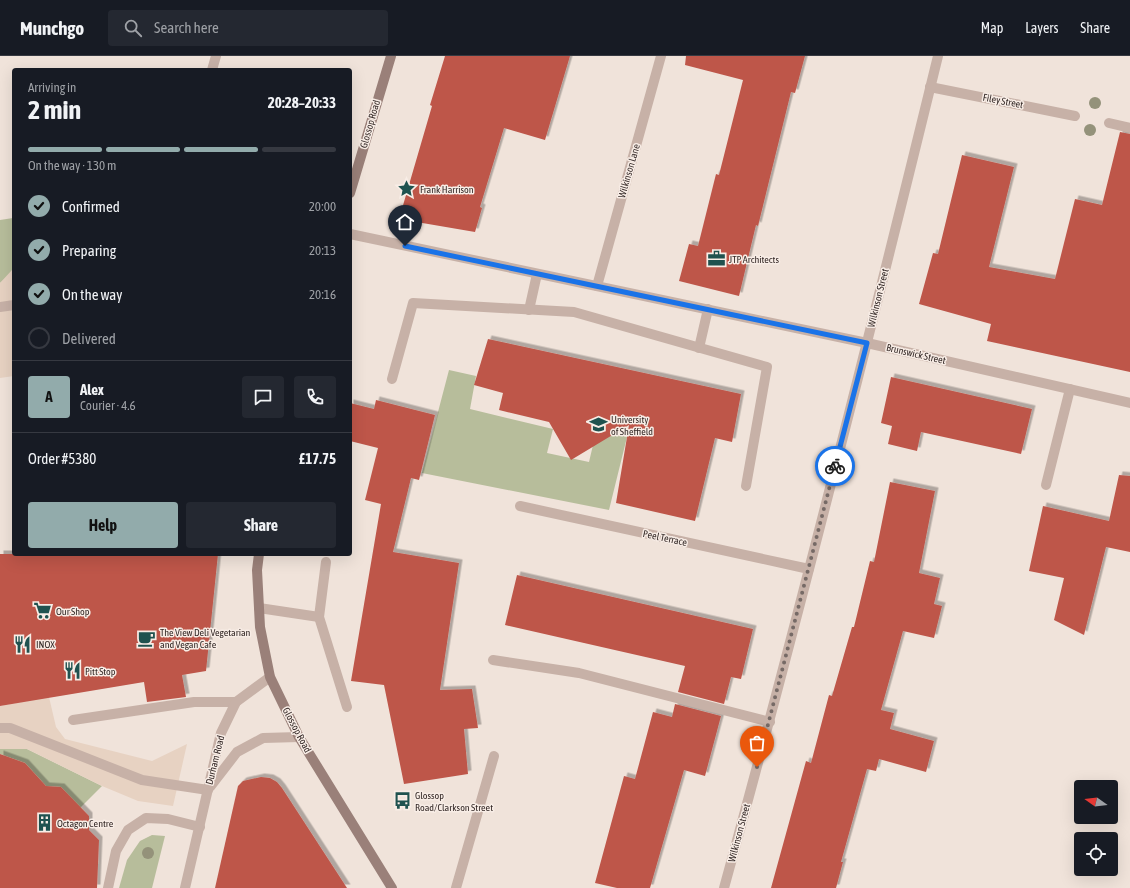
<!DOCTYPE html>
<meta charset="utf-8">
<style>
body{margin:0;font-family:"Asap Condensed",sans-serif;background:#242831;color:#f1f3f6;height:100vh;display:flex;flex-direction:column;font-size:15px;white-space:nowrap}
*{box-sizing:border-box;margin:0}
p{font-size:13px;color:#9ea1a6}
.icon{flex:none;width:22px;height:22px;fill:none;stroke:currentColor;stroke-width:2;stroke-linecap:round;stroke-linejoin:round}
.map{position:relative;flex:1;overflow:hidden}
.side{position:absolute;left:12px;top:12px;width:340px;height:488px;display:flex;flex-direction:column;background:#171b24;border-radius:4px;box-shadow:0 4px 16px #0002}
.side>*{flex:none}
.needle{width:26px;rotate:284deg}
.controls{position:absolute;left:1074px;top:724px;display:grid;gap:8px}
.controls a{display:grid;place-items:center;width:44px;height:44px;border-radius:4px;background:#171b24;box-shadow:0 4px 16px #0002;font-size:20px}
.pin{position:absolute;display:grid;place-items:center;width:34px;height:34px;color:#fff;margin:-41px -17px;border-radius:50% 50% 50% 0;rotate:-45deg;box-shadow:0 0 4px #0007}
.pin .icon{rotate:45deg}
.courier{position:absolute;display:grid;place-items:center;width:40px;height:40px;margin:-20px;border:3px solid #1a73e8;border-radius:50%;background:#fff;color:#222;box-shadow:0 1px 5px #0007}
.headline em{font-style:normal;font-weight:700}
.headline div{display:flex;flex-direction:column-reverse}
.headline{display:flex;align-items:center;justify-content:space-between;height:68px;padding:0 16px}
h1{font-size:26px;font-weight:700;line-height:30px}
.bar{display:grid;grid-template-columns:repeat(4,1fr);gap:6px 4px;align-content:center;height:48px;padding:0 16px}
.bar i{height:5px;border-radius:3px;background:#363941}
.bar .on{background:#92abab}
.bar p{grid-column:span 4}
.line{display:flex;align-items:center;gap:10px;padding:0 16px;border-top:1px solid #363941}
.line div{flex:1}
.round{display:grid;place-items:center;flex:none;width:42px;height:42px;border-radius:4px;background:#242831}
ol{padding:0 16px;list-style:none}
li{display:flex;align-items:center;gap:12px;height:44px}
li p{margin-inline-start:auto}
li .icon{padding:4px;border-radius:50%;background:#92abab;color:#111;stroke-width:4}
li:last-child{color:#9ea1a6}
li i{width:22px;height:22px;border:2px solid #363941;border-radius:50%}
.cta{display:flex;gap:8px;margin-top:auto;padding:8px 16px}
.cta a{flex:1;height:46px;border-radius:4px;background:#92abab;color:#111;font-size:16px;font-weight:700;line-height:46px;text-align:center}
.cta a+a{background:#242831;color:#f1f3f6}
header{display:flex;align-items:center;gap:24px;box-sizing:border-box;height:56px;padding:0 20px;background:#171b24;border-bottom:1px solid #363941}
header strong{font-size:19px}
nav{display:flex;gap:22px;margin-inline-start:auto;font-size:14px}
.search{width:280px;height:36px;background:#242831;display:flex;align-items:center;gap:10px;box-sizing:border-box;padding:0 14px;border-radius:4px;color:#9ea1a6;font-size:15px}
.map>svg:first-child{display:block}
.green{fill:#b7bd9b}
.plaza{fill:#e7d2c2}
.building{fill:#be564a;filter:url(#shadow)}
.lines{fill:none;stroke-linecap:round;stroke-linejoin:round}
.lane{stroke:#c7b1a7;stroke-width:10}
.street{stroke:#c7b1a7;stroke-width:10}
.secondary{stroke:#9a8079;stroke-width:10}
.tree{fill:#94927a}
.done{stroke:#766a66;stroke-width:4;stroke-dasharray:0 7.2}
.route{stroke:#1a73e8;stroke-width:5}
.labels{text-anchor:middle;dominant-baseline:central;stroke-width:3;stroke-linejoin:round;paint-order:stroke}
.street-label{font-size:10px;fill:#342927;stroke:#f8ede6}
.poi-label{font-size:10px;fill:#342927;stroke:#f8ede6;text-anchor:start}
</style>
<header>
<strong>Munchgo</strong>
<div class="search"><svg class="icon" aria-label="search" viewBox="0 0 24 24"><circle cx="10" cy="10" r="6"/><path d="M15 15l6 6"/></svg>Search here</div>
<nav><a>Map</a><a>Layers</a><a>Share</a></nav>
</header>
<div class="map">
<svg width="1130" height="832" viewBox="0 0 1130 832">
<defs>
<filter id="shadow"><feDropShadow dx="3.5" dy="-3.5" stdDeviation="0" flood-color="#0004"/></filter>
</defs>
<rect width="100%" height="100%" fill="#f0e3da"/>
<g class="green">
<path d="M 13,162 C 14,172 16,205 13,213 C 10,218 4,224 0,227 L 0,164 Z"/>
<path d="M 449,314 L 476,320 L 470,353 L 553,373 L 547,397 L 589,406 L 597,372 L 627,381 L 609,454 L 422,417 Z"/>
<path d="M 0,693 L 27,693 L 102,730 L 80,752 L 61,731 L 46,730 L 25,707 L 0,698 Z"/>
<path d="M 152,779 L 165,780 L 152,832 L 119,832 L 127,804 L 140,785 Z"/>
</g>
<g class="plaza">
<path d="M 14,207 L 14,320 L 0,322 L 0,227 L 12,214 Z"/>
<path d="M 49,641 L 56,671 L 65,683 L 152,705 L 187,688 L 173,750 L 138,745 L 102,730 L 27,693 L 0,693 L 0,650 Z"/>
</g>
<g class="building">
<path d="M 445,0 L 570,0 L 545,84 L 504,72 L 480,151 L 482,152 L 475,176 L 399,163 L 432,50 L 430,49 Z"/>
<path d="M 686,0 L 805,0 L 795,37 L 791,36 L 758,170 L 756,169 L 739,240 L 679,225 L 689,188 L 698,190 L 716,118 L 719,119 L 743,24 L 685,9 Z"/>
<path d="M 1120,76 L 1130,78 L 1130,316 L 987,285 L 991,268 L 919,248 L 933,197 L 938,198 L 962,99 L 1014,111 L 989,211 L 1055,223 L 1075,143 L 1102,149 Z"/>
<path d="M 488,283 L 741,338 L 732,386 L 715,382 L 695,465 L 616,447 L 629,369 L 571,404 L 549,366 L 499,354 L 503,337 L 474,329 Z"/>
<path d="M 891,321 L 1032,353 L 1021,398 L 921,376 L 917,395 L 888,388 L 892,370 L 881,367 Z"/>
<path d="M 376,344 L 435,359 L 419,424 L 411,422 L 393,496 L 459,507 L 440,634 L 472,633 L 478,672 L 464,673 L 468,718 L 404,728 L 384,629 L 351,625 L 381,448 L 365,444 L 378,392 L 350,385 L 350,347 L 374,353 Z"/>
<path d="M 1119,419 L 1130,420 L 1130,496 L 1106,491 L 1084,579 L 1054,564 L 1064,522 L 1029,515 L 1043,450 L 1109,465 Z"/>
<path d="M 890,426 L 935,435 L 919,517 L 940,522 L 934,548 L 942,550 L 934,582 L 903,575 L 881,654 L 894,657 L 890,673 L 934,685 L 926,716 L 879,703 L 876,715 L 867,713 L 841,806 L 843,806 L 836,832 L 771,832 L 806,705 L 811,707 L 829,639 L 832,640 L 852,571 L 854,571 L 870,505 L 874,506 Z"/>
<path d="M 0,498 L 218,498 L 206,615 L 182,619 L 186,641 L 147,646 L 144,626 L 0,650 Z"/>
<path d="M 517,519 L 753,573 L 741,623 L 731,621 L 724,648 L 678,636 L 685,610 L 505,569 Z"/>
<path d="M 675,648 L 721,660 L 705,720 L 684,714 L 650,832 L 617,832 L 595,827 L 624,720 L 635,723 L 653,656 L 672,661 Z"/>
<path d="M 0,698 L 25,707 L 46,730 L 61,731 L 89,760 L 89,774 L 99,784 L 97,832 L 0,832 Z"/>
<path d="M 261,721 L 270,722 L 277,726 L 282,732 L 347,832 L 215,832 L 238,730 L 243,725 Z"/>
</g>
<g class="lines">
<g class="lane">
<path d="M 529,254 L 537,218"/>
<path d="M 699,292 L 708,253"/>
<path d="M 392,323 L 413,247 L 574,256 L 767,311 L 746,430"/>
<path d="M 1046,429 L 1070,333"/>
<path d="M 326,506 L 319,561 L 347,651"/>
<path d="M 259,552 L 319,561"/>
<path d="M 493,604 L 579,617 L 770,666"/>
<path d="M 73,664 L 194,646 L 236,646"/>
<path d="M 108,832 L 116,795 L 128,774 L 146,762 L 168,763 L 200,771"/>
<path d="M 456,832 L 494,700"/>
</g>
<g class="street">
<path d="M 212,14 L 216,0"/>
<path d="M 930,31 L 1075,60"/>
<path d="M 1109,67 L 1130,72"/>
<path d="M 350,178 L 867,287 L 1130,347"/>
<path d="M 597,230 L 661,0"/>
<path d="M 0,251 L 14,249"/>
<path d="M 520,450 L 809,513"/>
<path d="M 0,672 L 10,672 L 142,724 L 208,734"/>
<path d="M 210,731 L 237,696 L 263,682 L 299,681"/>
<path d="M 185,832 L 221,677 L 236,646 L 270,621"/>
<path d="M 724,832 C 800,556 870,278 938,0"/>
</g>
<g class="secondary">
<path d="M 350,137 L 391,0"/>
<path d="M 259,498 L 257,514 L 260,571 L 270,621 L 299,681 L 392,832"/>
</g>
</g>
<g class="tree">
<circle cx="1095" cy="47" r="6"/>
<circle cx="1090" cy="74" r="6"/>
<circle cx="148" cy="797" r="6"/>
</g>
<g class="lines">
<path class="done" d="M 757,711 L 835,410"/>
<path class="route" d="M 405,190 L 867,287 L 835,410"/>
</g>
<defs>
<symbol id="sight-bare" viewBox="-9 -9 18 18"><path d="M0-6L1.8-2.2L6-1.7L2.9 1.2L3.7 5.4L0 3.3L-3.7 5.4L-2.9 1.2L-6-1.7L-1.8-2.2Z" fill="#1f524f" stroke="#f8ede6" stroke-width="2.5" paint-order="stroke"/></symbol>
<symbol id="office-bare" viewBox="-9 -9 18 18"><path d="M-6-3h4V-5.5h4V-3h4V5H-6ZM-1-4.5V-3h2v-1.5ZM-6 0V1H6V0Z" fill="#1f524f" stroke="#f8ede6" stroke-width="2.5" paint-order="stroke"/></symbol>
<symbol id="university-bare" viewBox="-9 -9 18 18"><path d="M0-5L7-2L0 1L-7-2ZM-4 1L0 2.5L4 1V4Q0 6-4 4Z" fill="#1f524f" stroke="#f8ede6" stroke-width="2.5" paint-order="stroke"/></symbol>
<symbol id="supermarket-bare" viewBox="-9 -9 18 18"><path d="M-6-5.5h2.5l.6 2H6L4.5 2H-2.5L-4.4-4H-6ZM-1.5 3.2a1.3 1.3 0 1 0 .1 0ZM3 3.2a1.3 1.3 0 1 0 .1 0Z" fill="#1f524f" stroke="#f8ede6" stroke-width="2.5" paint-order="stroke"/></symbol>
<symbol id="cafe-bare" viewBox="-9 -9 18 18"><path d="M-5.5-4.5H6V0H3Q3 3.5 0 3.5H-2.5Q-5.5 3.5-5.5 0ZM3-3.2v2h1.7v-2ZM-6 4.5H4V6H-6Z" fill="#1f524f" stroke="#f8ede6" stroke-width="2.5" paint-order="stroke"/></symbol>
<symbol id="restaurant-bare" viewBox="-9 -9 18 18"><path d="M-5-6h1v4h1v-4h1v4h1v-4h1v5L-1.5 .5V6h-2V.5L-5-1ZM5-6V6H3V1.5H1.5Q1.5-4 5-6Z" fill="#1f524f" stroke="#f8ede6" stroke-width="2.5" paint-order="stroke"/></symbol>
<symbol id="bus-bare" viewBox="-9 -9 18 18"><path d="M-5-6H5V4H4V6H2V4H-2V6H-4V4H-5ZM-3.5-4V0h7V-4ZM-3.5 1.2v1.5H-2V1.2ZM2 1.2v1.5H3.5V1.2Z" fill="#1f524f" stroke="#f8ede6" stroke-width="2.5" paint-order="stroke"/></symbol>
<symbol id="building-bare" viewBox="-9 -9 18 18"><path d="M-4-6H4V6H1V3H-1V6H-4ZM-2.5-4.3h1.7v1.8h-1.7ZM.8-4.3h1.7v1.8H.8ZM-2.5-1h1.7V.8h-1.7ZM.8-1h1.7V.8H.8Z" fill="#1f524f" stroke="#f8ede6" stroke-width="2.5" paint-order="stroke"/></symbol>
</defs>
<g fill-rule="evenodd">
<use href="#sight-bare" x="394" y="120" width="25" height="25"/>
<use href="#office-bare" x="704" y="190" width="25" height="25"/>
<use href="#university-bare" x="586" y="356" width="25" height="25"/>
<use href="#supermarket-bare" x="30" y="542" width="25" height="25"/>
<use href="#cafe-bare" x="134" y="570" width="25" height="25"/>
<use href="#restaurant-bare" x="10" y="576" width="25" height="25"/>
<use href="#restaurant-bare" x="60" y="602" width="25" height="25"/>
<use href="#bus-bare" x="390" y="732" width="25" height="25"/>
<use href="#building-bare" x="32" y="754" width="25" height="25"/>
</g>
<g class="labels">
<g class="street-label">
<text transform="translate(1003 45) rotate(11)">Filey Street</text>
<text transform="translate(370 68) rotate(-74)">Glossop Road</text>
<text transform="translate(629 115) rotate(-74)">Wilkinson Lane</text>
<text transform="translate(878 242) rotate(-76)">Wilkinson Street</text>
<text transform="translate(916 298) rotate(13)">Brunswick Street</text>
<text transform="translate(665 482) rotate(12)">Peel Terrace</text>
<text transform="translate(297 674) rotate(62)">Glossop Road</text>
<text transform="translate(215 704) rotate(-76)">Durham Road</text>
<text transform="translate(739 777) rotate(-75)">Wilkinson Street</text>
</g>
<g class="poi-label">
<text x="420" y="133">Frank Harrison</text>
<text x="729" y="203">JTP Architects</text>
<text x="611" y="363">University<tspan x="611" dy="12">of Sheffield</tspan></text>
<text x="56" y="555">Our Shop</text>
<text x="160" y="576">The View Deli Vegetarian<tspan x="160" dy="12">and Vegan Cafe</tspan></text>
<text x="36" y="588">INOX</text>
<text x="85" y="615">Pitt Stop</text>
<text x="415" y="739">Glossop<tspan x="415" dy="12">Road/Clarkson Street</tspan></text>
<text x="57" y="767">Octagon Centre</text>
</g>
</g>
</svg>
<div class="controls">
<a><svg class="needle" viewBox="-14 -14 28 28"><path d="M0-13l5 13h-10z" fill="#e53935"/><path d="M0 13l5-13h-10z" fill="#9ea1a6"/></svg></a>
<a><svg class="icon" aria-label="locate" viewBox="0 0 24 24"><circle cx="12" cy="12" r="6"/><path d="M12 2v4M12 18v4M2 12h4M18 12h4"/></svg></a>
</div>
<div class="pin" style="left:757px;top:711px;background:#ea580c"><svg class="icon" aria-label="bag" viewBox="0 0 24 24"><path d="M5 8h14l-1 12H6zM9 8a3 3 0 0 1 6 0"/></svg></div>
<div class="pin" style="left:405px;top:190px;background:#1f2937"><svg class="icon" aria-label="home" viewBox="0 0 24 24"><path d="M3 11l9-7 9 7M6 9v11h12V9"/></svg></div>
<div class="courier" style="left:835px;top:410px"><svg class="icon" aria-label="bike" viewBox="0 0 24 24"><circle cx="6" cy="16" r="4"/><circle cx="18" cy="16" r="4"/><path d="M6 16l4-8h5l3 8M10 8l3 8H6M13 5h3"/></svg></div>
<section class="side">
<div class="headline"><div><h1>2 min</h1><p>Arriving in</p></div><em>20:28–20:33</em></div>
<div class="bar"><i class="on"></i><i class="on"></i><i class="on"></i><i></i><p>On the way · 130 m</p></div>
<ol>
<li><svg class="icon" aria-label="check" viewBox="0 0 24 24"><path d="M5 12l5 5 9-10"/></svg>Confirmed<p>20:00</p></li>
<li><svg class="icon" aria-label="check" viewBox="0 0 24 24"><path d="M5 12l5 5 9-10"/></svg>Preparing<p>20:13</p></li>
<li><svg class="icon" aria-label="check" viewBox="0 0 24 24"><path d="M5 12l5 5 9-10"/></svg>On the way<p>20:16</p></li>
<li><i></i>Delivered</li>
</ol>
<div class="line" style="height:72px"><b class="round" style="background:#92abab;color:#111">A</b><div><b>Alex</b><p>Courier · 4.6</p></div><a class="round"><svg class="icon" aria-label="chat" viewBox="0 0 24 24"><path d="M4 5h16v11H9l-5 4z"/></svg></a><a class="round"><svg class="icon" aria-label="phone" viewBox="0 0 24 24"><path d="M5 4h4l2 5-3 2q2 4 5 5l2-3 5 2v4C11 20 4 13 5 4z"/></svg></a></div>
<div class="line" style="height:52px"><div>Order #5380</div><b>£17.75</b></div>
<div class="cta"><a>Help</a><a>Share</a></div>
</section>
</div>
